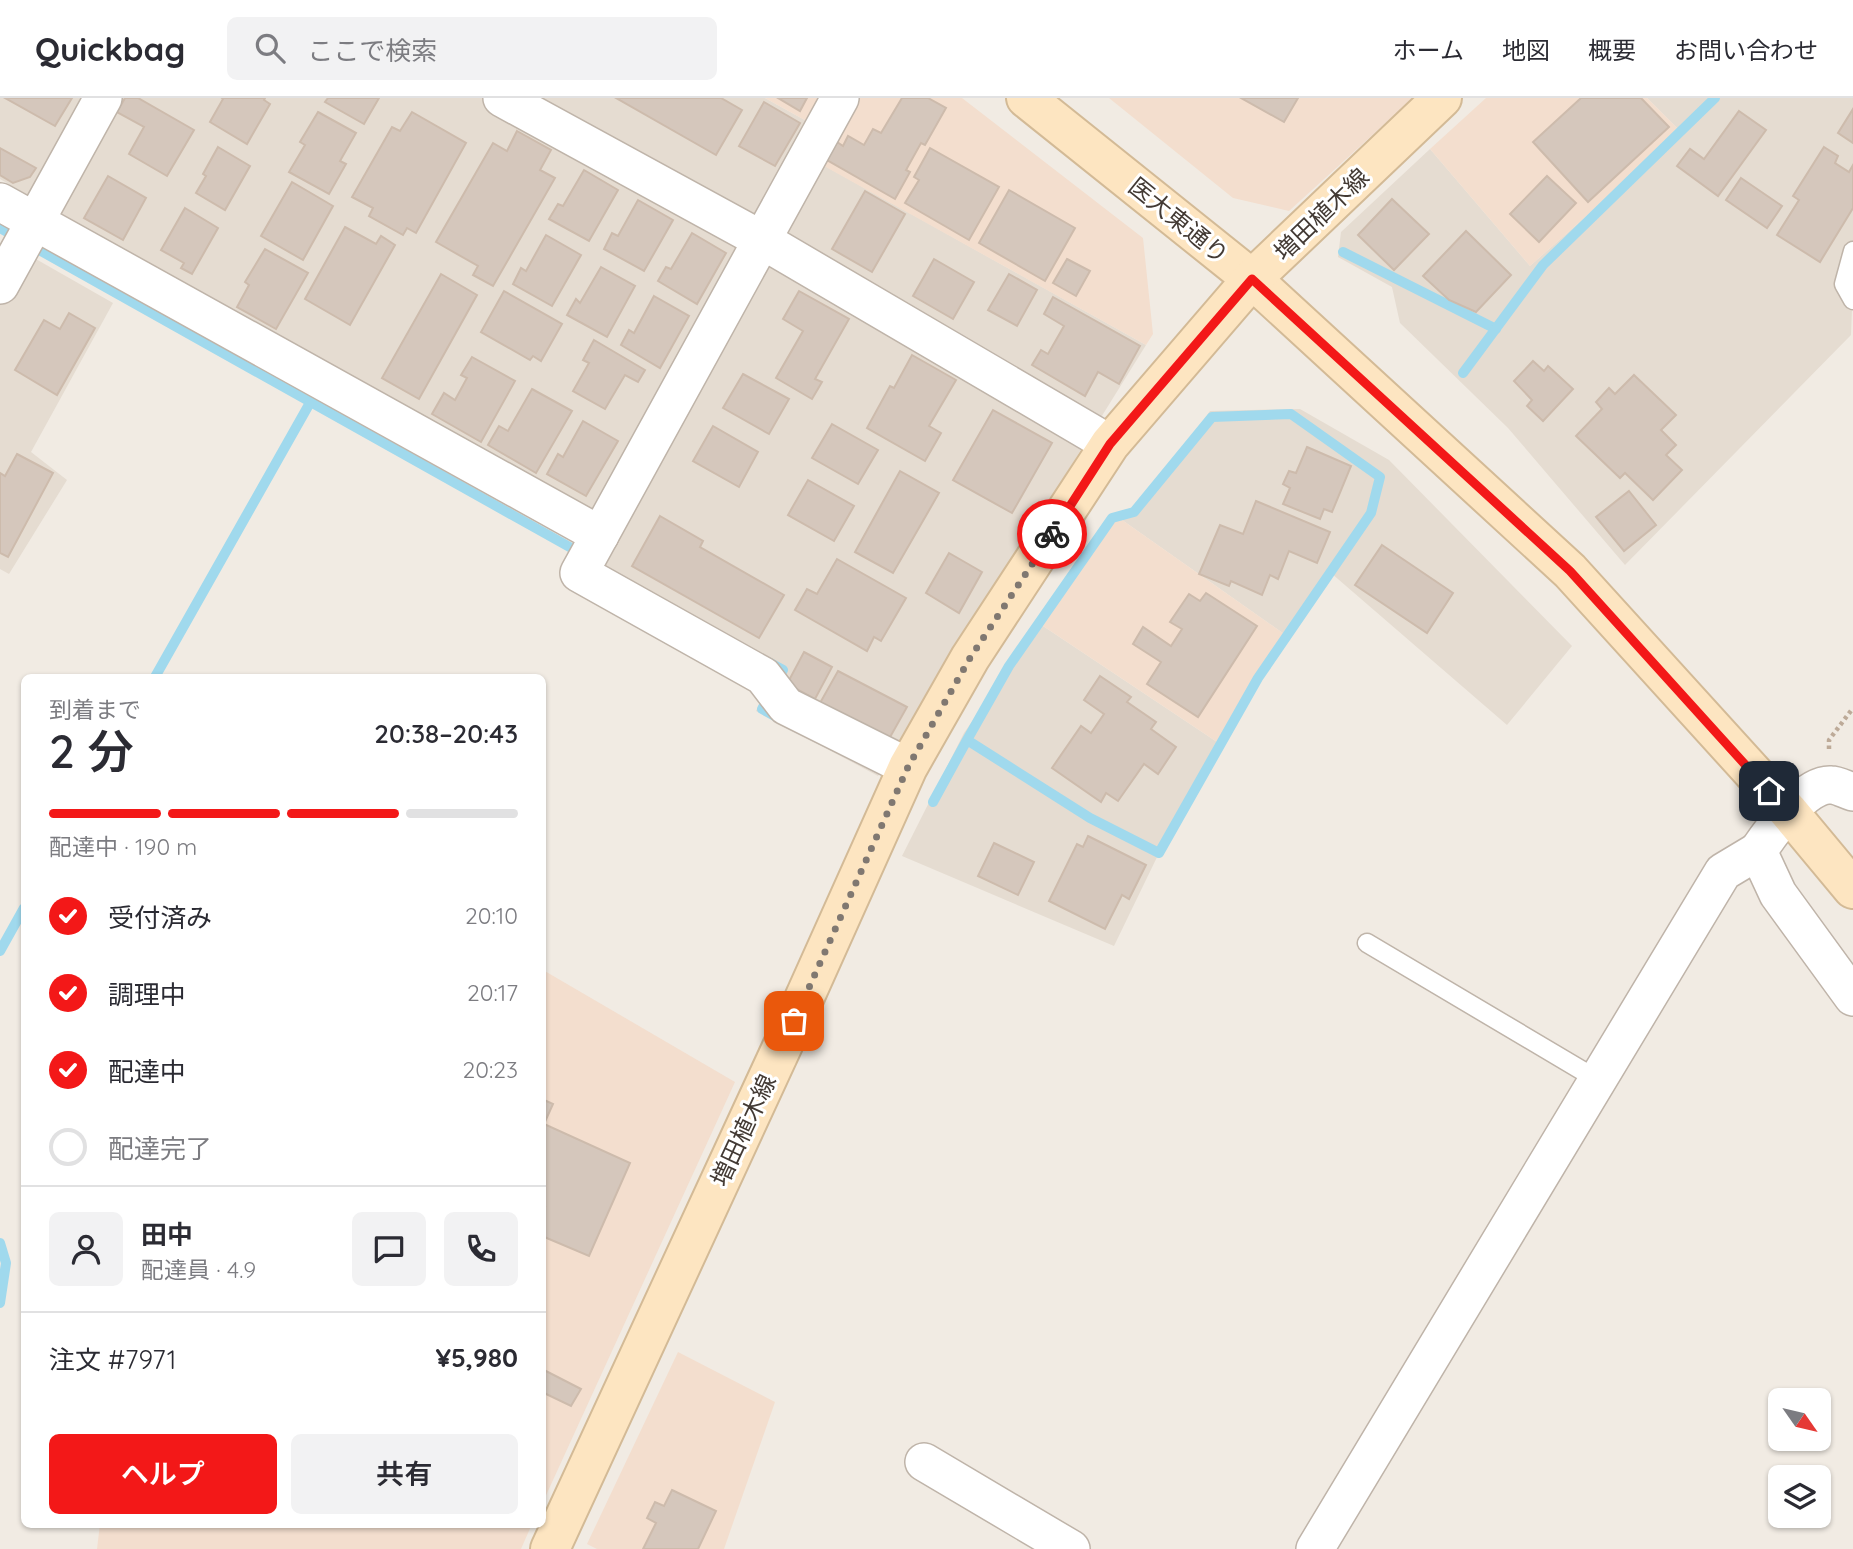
<!DOCTYPE html>
<html lang="ja">
<meta charset="utf-8">
<style>
body{margin:0;font-family:Quicksand,"Noto Sans JP",sans-serif;background:#f2f2f3;color:#2b2b33;height:100vh;display:flex;flex-direction:column;font-size:26px;white-space:nowrap}
*{box-sizing:border-box;margin:0}
p{font-size:23px;color:#7c7c81}
.icon{flex:none;width:38px;height:38px;fill:none;stroke:currentColor;stroke-width:2;stroke-linecap:round;stroke-linejoin:round}
.map{position:relative;flex:1;overflow:hidden}
.side{position:absolute;left:21px;top:576px;width:525px;height:854px;display:flex;flex-direction:column;background:#fff;border-radius:10px;box-shadow:0 2px 5px #0004}
.side>*{flex:none}
.needle{width:46px;rotate:124deg}
.tools{position:absolute;left:1768px;top:1290px;display:grid;gap:14px}
.tools a{display:grid;place-items:center;width:63px;height:63px;border-radius:10px;background:#fff;box-shadow:0 2px 5px #0004;font-size:35px}
.pin{position:absolute;display:grid;place-items:center;width:60px;height:60px;color:#fff;margin:-30px;border-radius:14px;box-shadow:0 4px 10px #0006}
.courier{position:absolute;display:grid;place-items:center;width:70px;height:70px;margin:-35px;border:5px solid #f31818;border-radius:50%;background:#fff;color:#222;box-shadow:0 2px 9px #0007}
.head em{font-style:normal;font-weight:600}
.head div{display:flex;flex-direction:column-reverse}
.head{display:flex;align-items:center;justify-content:space-between;height:119px;padding:0 28px}
h1{font-size:46px;font-weight:600;line-height:52px}
.bar{display:grid;grid-template-columns:repeat(4,1fr);gap:10px 7px;align-content:center;height:84px;padding:0 28px}
.bar i{height:9px;border-radius:5px;background:#e1e1e2}
.bar .current{background:#f31818}
.bar p{grid-column:span 4}
.line{display:flex;align-items:center;gap:18px;padding:0 28px;border-top:2px solid #e1e1e2}
.line div{flex:1}
.round{display:grid;place-items:center;flex:none;width:74px;height:74px;border-radius:10px;background:#f2f2f3}
ol{padding:0 28px;list-style:none}
li{display:flex;align-items:center;gap:21px;height:77px}
li p{margin-inline-start:auto}
li .icon{padding:7px;border-radius:50%;background:#f31818;color:#fff;stroke-width:4}
li:last-child{color:#7c7c81}
li i{width:38px;height:38px;border:4px solid #e1e1e2;border-radius:50%}
.primary-button{display:flex;gap:14px;margin-top:auto;padding:14px 28px}
.primary-button a{flex:1;height:80px;border-radius:10px;background:#f31818;color:#fff;font-size:28px;font-weight:600;line-height:80px;text-align:center}
.primary-button a+a{background:#f2f2f3;color:#2b2b33}
header{display:flex;align-items:center;gap:42px;box-sizing:border-box;height:98px;padding:0 35px;background:#fff;border-bottom:2px solid #e1e1e2}
header strong{font-size:33px}
nav{display:flex;gap:38px;margin-inline-start:auto;font-size:24px}
.search{width:490px;height:63px;background:#f2f2f3;display:flex;align-items:center;gap:18px;box-sizing:border-box;padding:0 24px;border-radius:10px;color:#7c7c81;font-size:26px}
.map>svg:first-child{display:block}
.residential{fill:#e5dcd1}
.commercial{fill:#f3dece}
.lines{fill:none;stroke-linecap:round;stroke-linejoin:round}
.stream{stroke:#a0d9ed;stroke-width:10}
.building{fill:#d5c7bc;stroke:#cdbbac;stroke-width:2}
.lane-casing{stroke:#bfb4a9;stroke-width:21}
.street-casing{stroke:#bfb4a9;stroke-width:40}
.secondary-casing{stroke:#d3ba96;stroke-width:42}
.path{stroke:#bdaa98;stroke-width:4.5;stroke-dasharray:3.5 3.5;stroke-linecap:butt}
.lane{stroke:#fff;stroke-width:18}
.street{stroke:#fff;stroke-width:37}
.secondary{stroke:#fde5c1;stroke-width:38}
.done{stroke:#807871;stroke-width:7;stroke-dasharray:0 12.6}
.route{stroke:#f31818;stroke-width:9}
.labels{text-anchor:middle;dominant-baseline:central;stroke-width:6;stroke-linejoin:round;paint-order:stroke}
.street-label{font-size:24px;fill:#433a34;stroke:#fff}
</style>
<header>
<strong>Quickbag</strong>
<div class="search"><svg class="icon" aria-label="search" viewBox="0 0 24 24"><circle cx="10" cy="10" r="6"/><path d="M15 15l6 6"/></svg>ここで検索</div>
<nav><a>ホーム</a><a>地図</a><a>概要</a><a>お問い合わせ</a></nav>
</header>
<div class="map">
<svg width="1853" height="1451" viewBox="0 0 1853 1451">
<rect width="100%" height="100%" fill="#f1ebe3"/>
<g class="residential">
<path d="M 0,0 L 765,0 L 830,36 L 816,63 L 1146,247 L 878,678 L 756,613 L 775,574 L 576,460 L 584,416 L 0,81 Z"/>
<path d="M 1647,0 L 1853,0 L 1853,182 L 1851,237 L 1625,467 L 1508,330 L 1400,225 L 1392,189 L 1338,159 L 1341,134 L 1430,51 L 1530,168 L 1681,34 Z"/>
<path d="M 13,148 L 113,205 L 31,354 L 67,382 L 9,476 L 0,471 L 0,172 Z"/>
<path d="M 1300,311 L 1389,362 L 1572,548 L 1507,627 L 1331,475 L 1287,538 L 1115,417 L 1143,408 L 1210,313 Z"/>
<path d="M 1040,526 L 1220,646 L 1159,755 L 1114,848 L 902,758 L 964,635 Z"/>
</g>
<g class="commercial">
<path d="M 765,0 L 962,0 L 1143,140 L 1153,236 L 1146,247 L 815,63 L 830,36 Z"/>
<path d="M 1109,0 L 1413,0 L 1289,113 L 1233,100 Z"/>
<path d="M 1486,0 L 1647,0 L 1681,34 L 1530,168 L 1430,51 Z"/>
<path d="M 1115,417 L 1287,538 L 1258,580 L 1220,646 L 1040,526 Z"/>
<path d="M 543,872 L 735,984 L 543,1404 Z"/>
<path d="M 678,1254 L 775,1304 L 724,1451 L 597,1451 L 587,1446 Z"/>
<path d="M 100,1426 L 532,1426 L 521,1451 L 97,1451 Z"/>
</g>
<g class="lines">
<g class="stream">
<path d="M 0,130 L 582,456"/>
<path d="M 1343,154 L 1496,231"/>
<path d="M 1463,275 L 1543,167 L 1715,0"/>
<path d="M 768,564 L 783,572 L 762,611 L 780,621"/>
<path d="M 155,579 L 311,303"/>
<path d="M 933,704 L 967,642 L 1090,720 L 1159,755 L 1258,580 L 1371,415 L 1380,379 L 1291,316 L 1212,319 L 1134,414 L 1112,420 L 1009,568 L 967,642"/>
<path d="M 0,853 L 24,810"/>
<path d="M 0,1145 L 6,1165 L 0,1205"/>
</g>
</g>
<g class="building">
<path d="M 5,0 L 72,0 L 55,28 Z"/>
<path d="M 125,0 L 138,0 L 194,32 L 167,78 L 129,56 L 144,29 L 117,14 Z"/>
<path d="M 222,0 L 265,0 L 264,2 L 270,6 L 247,46 L 210,24 L 223,1 Z"/>
<path d="M 328,0 L 379,0 L 364,26 L 325,4 Z"/>
<path d="M 616,0 L 721,0 L 742,12 L 716,57 Z"/>
<path d="M 778,0 L 807,0 L 800,13 Z"/>
<path d="M 902,0 L 928,0 L 946,10 L 925,47 L 921,45 L 906,72 L 910,74 L 895,101 L 827,62 L 837,44 L 843,48 L 848,38 L 864,47 L 873,31 L 881,35 Z"/>
<path d="M 1241,0 L 1298,0 L 1284,24 Z"/>
<path d="M 1581,0 L 1641,0 L 1669,29 L 1588,104 L 1533,44 Z"/>
<path d="M 764,4 L 800,25 L 775,68 L 739,48 Z"/>
<path d="M 1853,11 L 1853,45 L 1838,35 Z"/>
<path d="M 1739,13 L 1766,32 L 1718,98 L 1677,68 L 1690,51 L 1704,61 Z"/>
<path d="M 318,14 L 356,35 L 340,63 L 346,66 L 329,96 L 289,74 L 305,47 L 300,44 Z"/>
<path d="M 412,14 L 466,45 L 416,135 L 407,130 L 403,137 L 369,118 L 373,110 L 352,99 L 392,29 L 400,33 Z"/>
<path d="M 517,33 L 551,52 L 540,72 L 555,80 L 493,188 L 473,177 L 478,168 L 436,144 L 493,45 L 507,53 Z"/>
<path d="M 218,49 L 250,68 L 225,112 L 196,95 L 206,78 L 203,76 Z"/>
<path d="M 1824,49 L 1838,58 L 1835,65 L 1849,74 L 1853,67 L 1853,110 L 1820,164 L 1777,137 L 1799,102 L 1793,98 Z"/>
<path d="M 0,50 L 36,70 L 30,79 L 13,85 L 0,77 Z"/>
<path d="M 930,50 L 999,89 L 969,142 L 905,105 L 919,82 L 914,79 Z"/>
<path d="M 584,72 L 618,92 L 589,143 L 549,121 L 558,106 L 563,108 Z"/>
<path d="M 108,78 L 146,100 L 123,142 L 84,120 Z"/>
<path d="M 1547,78 L 1576,105 L 1539,144 L 1510,116 Z"/>
<path d="M 1741,80 L 1782,108 L 1767,130 L 1726,102 Z"/>
<path d="M 292,84 L 333,108 L 303,162 L 261,138 Z"/>
<path d="M 1009,92 L 1075,130 L 1045,183 L 979,145 Z"/>
<path d="M 865,93 L 905,116 L 872,174 L 832,151 Z"/>
<path d="M 1392,101 L 1429,136 L 1394,172 L 1358,137 Z"/>
<path d="M 638,102 L 673,122 L 644,173 L 604,151 L 612,135 L 618,138 Z"/>
<path d="M 185,110 L 218,130 L 192,176 L 181,170 L 184,165 L 161,152 Z"/>
<path d="M 345,129 L 376,146 L 381,138 L 395,147 L 350,227 L 305,201 Z"/>
<path d="M 1466,133 L 1511,177 L 1476,214 L 1449,202 L 1423,178 Z"/>
<path d="M 692,135 L 726,155 L 697,206 L 658,183 L 666,169 L 671,171 Z"/>
<path d="M 546,137 L 581,157 L 552,208 L 513,186 L 521,170 L 526,173 Z"/>
<path d="M 265,151 L 308,175 L 276,231 L 237,209 L 249,187 L 245,184 Z"/>
<path d="M 934,161 L 974,184 L 953,221 L 913,198 Z"/>
<path d="M 1067,161 L 1090,173 L 1076,198 L 1053,185 Z"/>
<path d="M 601,169 L 635,188 L 607,239 L 567,217 L 576,201 L 580,205 Z"/>
<path d="M 441,176 L 477,197 L 419,301 L 382,280 Z"/>
<path d="M 1009,176 L 1037,192 L 1017,228 L 988,212 Z"/>
<path d="M 504,193 L 562,226 L 541,263 L 533,258 L 530,262 L 481,234 Z"/>
<path d="M 799,193 L 849,221 L 815,281 L 822,284 L 812,301 L 776,280 L 803,233 L 783,221 Z"/>
<path d="M 654,198 L 689,218 L 660,270 L 621,247 L 629,232 L 634,235 Z"/>
<path d="M 1053,199 L 1140,248 L 1119,286 L 1098,274 L 1085,298 L 1032,267 L 1041,252 L 1048,256 L 1064,228 L 1044,216 Z"/>
<path d="M 69,215 L 95,230 L 57,297 L 15,272 L 44,222 L 60,231 Z"/>
<path d="M 594,242 L 645,272 L 638,284 L 625,277 L 605,311 L 573,293 L 589,265 L 583,262 Z"/>
<path d="M 912,257 L 956,282 L 929,328 L 941,335 L 925,363 L 867,330 L 890,288 L 894,290 Z"/>
<path d="M 472,259 L 515,283 L 481,344 L 432,316 L 444,295 L 455,302 L 467,280 L 461,277 Z"/>
<path d="M 1533,263 L 1544,273 L 1548,268 L 1573,291 L 1543,323 L 1527,308 L 1532,302 L 1514,283 Z"/>
<path d="M 743,276 L 789,301 L 769,336 L 723,310 Z"/>
<path d="M 1634,277 L 1676,317 L 1661,332 L 1676,347 L 1666,357 L 1682,372 L 1653,402 L 1625,375 L 1620,380 L 1576,338 L 1602,311 L 1596,304 L 1609,290 L 1615,296 Z"/>
<path d="M 532,291 L 572,313 L 536,375 L 488,347 L 499,328 L 508,333 Z"/>
<path d="M 993,312 L 1052,345 L 1012,415 L 953,382 Z"/>
<path d="M 583,323 L 618,343 L 586,398 L 547,376 L 558,356 L 563,359 Z"/>
<path d="M 832,326 L 878,352 L 858,386 L 812,360 Z"/>
<path d="M 713,328 L 758,354 L 739,389 L 693,363 Z"/>
<path d="M 1307,349 L 1351,368 L 1332,414 L 1324,411 L 1320,421 L 1283,406 L 1290,390 L 1283,386 L 1289,373 L 1296,375 Z"/>
<path d="M 17,356 L 53,375 L 8,459 L 0,455 L 0,375 L 5,378 Z"/>
<path d="M 900,373 L 939,395 L 893,475 L 855,454 Z"/>
<path d="M 808,382 L 854,408 L 834,443 L 788,417 Z"/>
<path d="M 1629,393 L 1656,427 L 1624,453 L 1596,419 Z"/>
<path d="M 1256,403 L 1330,434 L 1317,465 L 1289,453 L 1278,481 L 1270,477 L 1262,497 L 1231,483 L 1229,488 L 1199,476 L 1220,427 L 1243,436 Z"/>
<path d="M 660,418 L 703,443 L 700,449 L 784,497 L 759,540 L 632,468 Z"/>
<path d="M 1382,447 L 1453,495 L 1427,535 L 1355,487 Z"/>
<path d="M 949,455 L 982,474 L 959,515 L 926,495 Z"/>
<path d="M 837,461 L 906,500 L 881,543 L 874,539 L 867,553 L 795,512 L 807,491 L 817,496 Z"/>
<path d="M 1206,495 L 1257,528 L 1198,619 L 1147,586 L 1161,564 L 1133,546 L 1143,529 L 1171,548 L 1182,531 L 1170,524 L 1189,496 L 1200,503 Z"/>
<path d="M 804,554 L 832,569 L 815,601 L 787,586 Z"/>
<path d="M 838,573 L 907,609 L 889,641 L 820,605 Z"/>
<path d="M 1100,578 L 1131,599 L 1127,604 L 1156,624 L 1151,631 L 1176,649 L 1158,676 L 1144,666 L 1118,703 L 1106,695 L 1101,704 L 1052,670 L 1081,628 L 1091,635 L 1104,616 L 1084,602 Z"/>
<path d="M 1088,738 L 1146,767 L 1129,801 L 1122,797 L 1105,831 L 1049,803 L 1077,746 L 1083,749 Z"/>
<path d="M 994,745 L 1034,764 L 1018,797 L 978,778 Z"/>
<path d="M 542,1001 L 553,1006 L 544,1026 L 630,1065 L 589,1158 L 542,1138 L 542,1116 L 545,1109 L 542,1108 Z"/>
<path d="M 542,1271 L 581,1291 L 571,1308 L 542,1294 Z"/>
<path d="M 672,1392 L 716,1413 L 698,1451 L 643,1451 L 656,1425 L 647,1420 L 655,1404 L 664,1408 Z"/>
</g>
<g class="lines">
<defs>
<g id="lane">
<path d="M 1853,153 L 1844,186 L 1853,202"/>
<path d="M 1367,845 L 1598,982"/>
</g>
<g id="street">
<path d="M 502,0 L 762,142 L 1110,346"/>
<path d="M 840,0 L 579,475 L 763,578 L 786,608 L 908,669"/>
<path d="M 0,104 L 600,437"/>
<path d="M 0,187 L 103,0"/>
<path d="M 1853,694 C 1846,692 1838,687 1831,687 C 1805,685 1771,734 1758,753 L 1778,796 L 1853,899"/>
<path d="M 924,1364 L 1071,1451"/>
<path d="M 1315,1451 L 1723,774 L 1758,753"/>
</g>
<g id="secondary">
<path d="M 1026,0 L 1252,181 L 1570,473 L 1788,713 L 1853,791"/>
<path d="M 550,1451 L 794,923 L 908,669 L 970,560 L 1110,346 L 1252,181 L 1442,0"/>
</g>
</defs>
<use href="#lane" class="lane-casing"/>
<use href="#street" class="street-casing"/>
<use href="#secondary" class="secondary-casing"/>
<path class="path" d="M 1829,651 L 1829,642 L 1853,610"/>
<use href="#lane" class="lane"/>
<use href="#street" class="street"/>
<use href="#secondary" class="secondary"/>
</g>
<g class="lines">
<path class="done" d="M 794,923 L 908,669 L 970,560 L 1052,436"/>
<path class="route" d="M 1052,436 L 1110,346 L 1252,181 L 1570,473 L 1769,693"/>
</g>
<g class="labels">
<g class="street-label">
<text transform="translate(1321 116) rotate(-44)">増田植木線</text>
<text transform="translate(1179 122) rotate(39)">医大東通り</text>
<text transform="translate(743 1032) rotate(-65)">増田植木線</text>
</g>
</g>
</svg>
<div class="tools">
<a><svg class="needle" viewBox="-14 -14 28 28"><path d="M0-13l5 13h-10z" fill="#e53935"/><path d="M0 13l5-13h-10z" fill="#7c7c81"/></svg></a>
<a><svg class="icon" aria-label="layers" viewBox="0 0 24 24"><path d="M12 4l9 5-9 5-9-5zM3 14l9 5 9-5"/></svg></a>
</div>
<div class="pin" style="left:794px;top:923px;background:#ea580c"><svg class="icon" aria-label="bag" viewBox="0 0 24 24"><path d="M5 8h14l-1 12H6zM9 8a3 3 0 0 1 6 0"/></svg></div>
<div class="pin" style="left:1769px;top:693px;background:#1f2937"><svg class="icon" aria-label="home" viewBox="0 0 24 24"><path d="M3 11l9-7 9 7M6 9v11h12V9"/></svg></div>
<div class="courier" style="left:1052px;top:436px"><svg class="icon" aria-label="bike" viewBox="0 0 24 24"><circle cx="6" cy="16" r="4"/><circle cx="18" cy="16" r="4"/><path d="M6 16l4-8h5l3 8M10 8l3 8H6M13 5h3"/></svg></div>
<section class="side">
<div class="head"><div><h1>2 分</h1><p>到着まで</p></div><em>20:38–20:43</em></div>
<div class="bar"><i class="current"></i><i class="current"></i><i class="current"></i><i></i><p>配達中 · 190 m</p></div>
<ol>
<li><svg class="icon" aria-label="check" viewBox="0 0 24 24"><path d="M5 12l5 5 9-10"/></svg>受付済み<p>20:10</p></li>
<li><svg class="icon" aria-label="check" viewBox="0 0 24 24"><path d="M5 12l5 5 9-10"/></svg>調理中<p>20:17</p></li>
<li><svg class="icon" aria-label="check" viewBox="0 0 24 24"><path d="M5 12l5 5 9-10"/></svg>配達中<p>20:23</p></li>
<li><i></i>配達完了</li>
</ol>
<div class="line" style="height:126px"><a class="round"><svg class="icon" aria-label="person" viewBox="0 0 24 24"><circle cx="12" cy="8" r="4"/><path d="M4 21q1-7 8-7t8 7"/></svg></a><div><b>田中</b><p>配達員 · 4.9</p></div><a class="round"><svg class="icon" aria-label="chat" viewBox="0 0 24 24"><path d="M4 5h16v11H9l-5 4z"/></svg></a><a class="round"><svg class="icon" aria-label="phone" viewBox="0 0 24 24"><path d="M5 4h4l2 5-3 2q2 4 5 5l2-3 5 2v4C11 20 4 13 5 4z"/></svg></a></div>
<div class="line" style="height:91px"><div>注文 #7971</div><b>¥5,980</b></div>
<div class="primary-button"><a>ヘルプ</a><a>共有</a></div>
</section>
</div>
